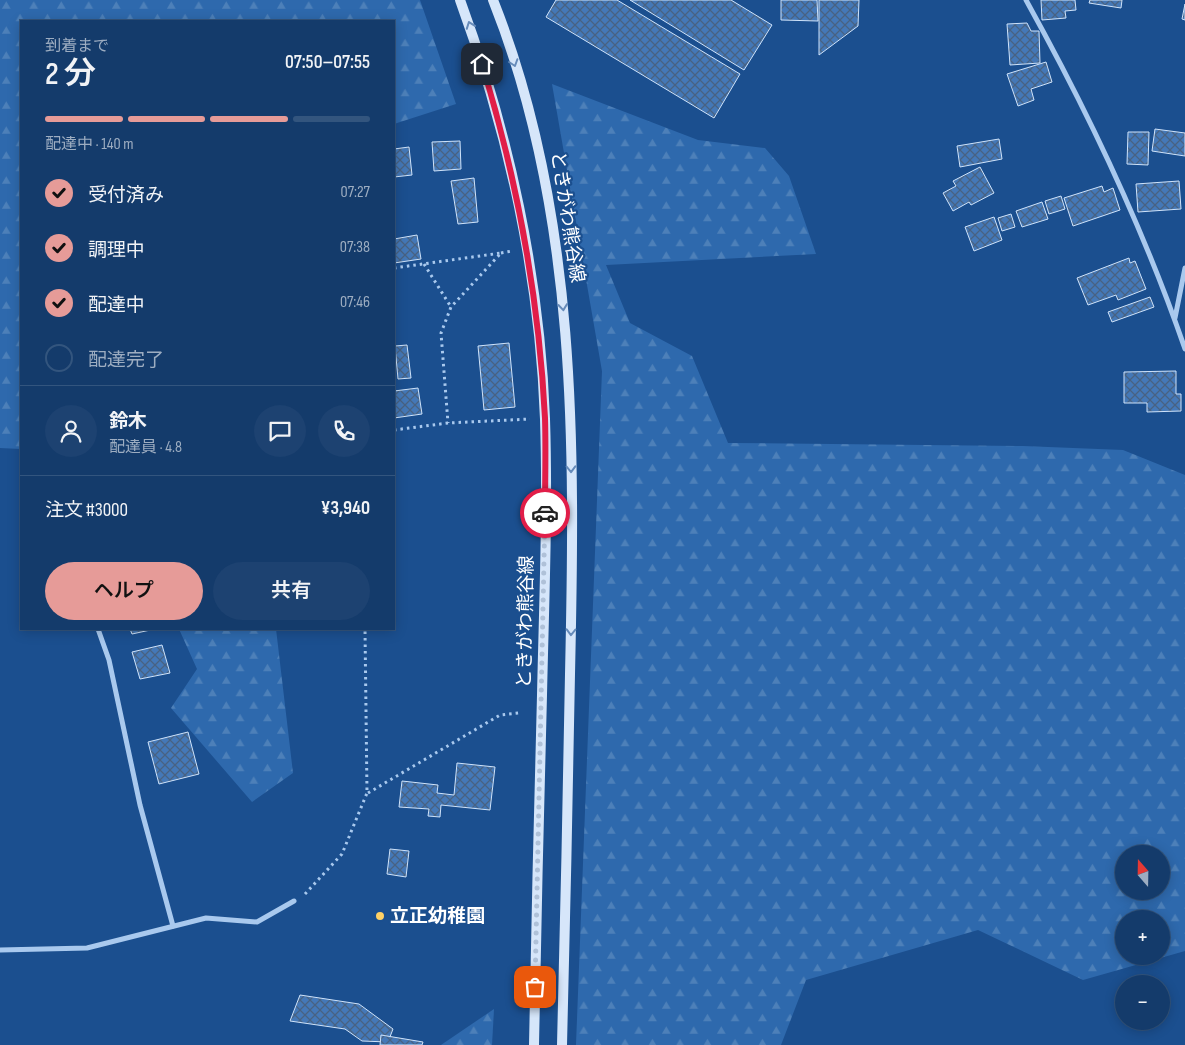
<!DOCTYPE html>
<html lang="ja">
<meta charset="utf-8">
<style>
body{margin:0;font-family:"Sofia Sans Condensed","Noto Sans JP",sans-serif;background:#1d4271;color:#f1f3f6;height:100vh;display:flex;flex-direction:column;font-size:19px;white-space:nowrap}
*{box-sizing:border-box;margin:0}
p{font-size:16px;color:#9dadc1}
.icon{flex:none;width:28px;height:28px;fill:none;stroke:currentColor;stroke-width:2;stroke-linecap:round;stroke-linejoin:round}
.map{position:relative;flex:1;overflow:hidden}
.drawer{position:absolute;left:20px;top:20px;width:375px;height:610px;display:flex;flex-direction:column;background:#143b6b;border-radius:0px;box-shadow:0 2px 12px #0003,0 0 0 1px #33557e}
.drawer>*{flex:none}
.needle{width:32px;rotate:340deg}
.fabs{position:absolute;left:1115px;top:845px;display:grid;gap:10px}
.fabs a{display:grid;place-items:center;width:55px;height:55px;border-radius:50%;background:#143b6b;box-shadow:0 2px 12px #0003,0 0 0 1px #33557e;font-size:25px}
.pin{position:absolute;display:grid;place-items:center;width:42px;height:42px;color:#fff;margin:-21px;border-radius:10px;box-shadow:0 2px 8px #0006}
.courier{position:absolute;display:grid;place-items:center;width:50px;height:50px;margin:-25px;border:4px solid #e11d48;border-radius:50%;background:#fff;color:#222;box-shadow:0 1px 6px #0007}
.head em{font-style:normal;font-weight:600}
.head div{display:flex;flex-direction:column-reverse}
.head{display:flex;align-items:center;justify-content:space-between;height:85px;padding:0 25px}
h1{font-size:32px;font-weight:600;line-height:38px}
.bar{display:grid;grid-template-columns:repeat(4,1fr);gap:8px 5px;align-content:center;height:60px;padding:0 25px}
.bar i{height:6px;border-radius:4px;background:#33557e}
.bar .selected{background:#e69b98}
.bar p{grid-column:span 4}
.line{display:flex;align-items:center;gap:12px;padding:0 25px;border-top:1px solid #33557e}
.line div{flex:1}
.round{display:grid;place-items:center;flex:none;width:52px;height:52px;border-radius:26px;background:#1d4271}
ol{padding:0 25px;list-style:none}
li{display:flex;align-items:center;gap:15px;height:55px}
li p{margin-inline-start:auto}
li .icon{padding:5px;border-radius:50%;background:#e69b98;color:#111;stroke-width:4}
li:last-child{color:#9dadc1}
li i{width:28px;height:28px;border:2px solid #33557e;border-radius:50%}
.action{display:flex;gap:10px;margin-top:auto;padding:10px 25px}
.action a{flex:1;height:58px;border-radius:30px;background:#e69b98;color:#111;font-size:20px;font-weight:600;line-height:58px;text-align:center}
.action a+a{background:#1d4271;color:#f1f3f6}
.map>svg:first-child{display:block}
.forest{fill:url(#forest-firs);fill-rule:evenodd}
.building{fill:url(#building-cross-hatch);stroke:#cfe3fa}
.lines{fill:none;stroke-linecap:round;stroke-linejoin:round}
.path{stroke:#a9c9ee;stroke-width:3;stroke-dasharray:2.5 4;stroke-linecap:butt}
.street{stroke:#a9c9ee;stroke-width:5}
.secondary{stroke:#d6e6fa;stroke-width:10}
.oneway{stroke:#668bba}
.done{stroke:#afc1d8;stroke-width:5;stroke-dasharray:0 9}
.route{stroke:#e11d48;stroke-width:6}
.poi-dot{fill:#ffd166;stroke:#1b4f8f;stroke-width:2}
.labels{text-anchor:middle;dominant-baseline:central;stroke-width:4.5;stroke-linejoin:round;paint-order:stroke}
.street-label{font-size:19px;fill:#fff;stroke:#1b4f8f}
.poi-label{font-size:19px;font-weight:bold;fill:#fff;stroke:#1b4f8f;text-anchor:start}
</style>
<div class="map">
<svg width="1185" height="1045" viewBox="0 0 1185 1045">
<defs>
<pattern id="forest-firs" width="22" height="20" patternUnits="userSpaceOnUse" patternTransform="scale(1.25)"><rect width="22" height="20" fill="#2e69ad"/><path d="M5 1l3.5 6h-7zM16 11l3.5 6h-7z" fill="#4d80b9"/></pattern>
<pattern id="building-cross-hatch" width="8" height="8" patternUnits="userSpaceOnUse" patternTransform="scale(1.25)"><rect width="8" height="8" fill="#4478b7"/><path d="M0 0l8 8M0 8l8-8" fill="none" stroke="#486282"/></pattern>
</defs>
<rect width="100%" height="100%" fill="#1b4f8f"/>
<g class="forest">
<path d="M 0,0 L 420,0 L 456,104 L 394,124 L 394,21 L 21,21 L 21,449 L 0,448 Z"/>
<path d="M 552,84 L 698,140 L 765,148 L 789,176 L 816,254 L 606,265 L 630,323 L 692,356 L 728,443 L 1023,446 L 1123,450 L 1185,475 L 1185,951 L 1083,980 L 978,930 L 806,980 L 781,1045 L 576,1045 L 602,371 ZM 1124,854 L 1161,854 L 1161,891 L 1124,891 ZM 1124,919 L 1161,919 L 1161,956 L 1124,956 Z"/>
<path d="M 179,629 L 276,629 L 293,773 L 252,802 L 171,708 L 197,669 Z"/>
<path d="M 494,1009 L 492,1045 L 441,1045 Z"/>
</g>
<g class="building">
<path d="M 556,0 L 617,0 L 740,74 L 714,118 L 546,17 Z"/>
<path d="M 630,0 L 731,0 L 772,25 L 744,70 Z"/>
<path d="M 781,0 L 817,0 L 818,21 L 781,20 Z"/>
<path d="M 819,0 L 859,0 L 858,26 L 819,55 Z"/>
<path d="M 1041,0 L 1075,0 L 1076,10 L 1065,11 L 1066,18 L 1042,20 Z"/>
<path d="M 1090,0 L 1122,0 L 1121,8 L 1089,3 Z"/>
<path d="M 1185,4 L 1185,20 L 1182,19 Z"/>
<path d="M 1027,23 L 1031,31 L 1039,31 L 1040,63 L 1010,65 L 1007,24 Z"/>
<path d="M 1046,62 L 1052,82 L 1031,89 L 1034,100 L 1018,106 L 1007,74 Z"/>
<path d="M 1155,129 L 1185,133 L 1185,156 L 1152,151 Z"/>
<path d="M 1128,132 L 1149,132 L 1148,165 L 1127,164 Z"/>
<path d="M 999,139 L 1002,159 L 960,167 L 957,146 Z"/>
<path d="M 460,141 L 461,169 L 434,171 L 432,142 Z"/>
<path d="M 409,147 L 412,175 L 394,177 L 394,149 Z"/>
<path d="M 980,167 L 994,193 L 971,205 L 969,202 L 953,211 L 943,193 L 956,186 L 953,181 Z"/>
<path d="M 474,178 L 478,222 L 458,224 L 451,181 Z"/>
<path d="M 1179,181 L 1181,209 L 1138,212 L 1136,184 Z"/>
<path d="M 1102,186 L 1104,192 L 1113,188 L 1120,210 L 1073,226 L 1064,198 Z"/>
<path d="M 1061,196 L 1065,209 L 1049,214 L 1045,201 Z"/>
<path d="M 1042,202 L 1048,219 L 1022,227 L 1016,211 Z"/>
<path d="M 1011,214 L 1015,227 L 1002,231 L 998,218 Z"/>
<path d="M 994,217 L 1002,240 L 974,251 L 965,227 Z"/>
<path d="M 417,235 L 421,259 L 394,263 L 394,239 Z"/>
<path d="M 1129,258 L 1130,263 L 1135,261 L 1146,289 L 1118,300 L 1116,295 L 1088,305 L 1077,278 Z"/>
<path d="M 1150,297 L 1154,307 L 1112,322 L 1108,312 Z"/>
<path d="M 509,343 L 515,407 L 484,410 L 478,346 Z"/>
<path d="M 407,345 L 411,378 L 398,379 L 395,346 Z"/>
<path d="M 1176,371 L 1176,394 L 1181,394 L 1181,411 L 1147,412 L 1147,403 L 1124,403 L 1124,372 Z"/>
<path d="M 418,388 L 422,414 L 394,418 L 394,391 Z"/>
<path d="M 130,629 L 155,629 L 132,634 Z"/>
<path d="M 162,645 L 170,673 L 140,679 L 132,652 Z"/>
<path d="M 188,732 L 199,774 L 159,784 L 148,742 Z"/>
<path d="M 457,763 L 495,767 L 490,810 L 441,805 L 440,817 L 428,816 L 429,809 L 399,807 L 402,781 L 438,785 L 437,793 L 454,795 Z"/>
<path d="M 390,849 L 409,851 L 406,877 L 387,874 Z"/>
<path d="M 300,995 L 359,1004 L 393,1029 L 388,1042 L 362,1041 L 345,1029 L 290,1021 Z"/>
<path d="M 381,1035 L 423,1042 L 422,1045 L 380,1045 Z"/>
</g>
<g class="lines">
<g class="path">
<path d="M 501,253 L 512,251"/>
<path d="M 424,264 L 451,307"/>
<path d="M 394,268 L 501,253 L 451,307 L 441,333 L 448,423"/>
<path d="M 394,430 L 448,423 L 530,419"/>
<path d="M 368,793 L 500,715 L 519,713"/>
<path d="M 305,894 L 342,854 L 367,793 L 365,629"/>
</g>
<g class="street">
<path d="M 1026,0 C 1087,110 1144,230 1185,349"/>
<path d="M 1175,318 L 1185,268"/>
<path d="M 98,629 L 109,660 L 140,805 L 173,926"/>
<path d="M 0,950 L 87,948 L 206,918 L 257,922 L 294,901"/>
</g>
<g class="secondary">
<path d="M 460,0 C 509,133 540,278 545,419 C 548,511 544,603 542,695 C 539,812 536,928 534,1045"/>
<path d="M 493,0 C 578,213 575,449 570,674 C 568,798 565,921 562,1045"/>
</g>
</g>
<defs><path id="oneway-chevron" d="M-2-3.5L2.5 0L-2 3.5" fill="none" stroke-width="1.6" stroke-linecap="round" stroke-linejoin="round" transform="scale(1.25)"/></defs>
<g class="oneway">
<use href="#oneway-chevron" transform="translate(470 25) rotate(-110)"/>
<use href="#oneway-chevron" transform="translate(514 63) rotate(72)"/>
<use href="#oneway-chevron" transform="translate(563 307) rotate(84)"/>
<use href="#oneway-chevron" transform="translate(571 469) rotate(89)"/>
<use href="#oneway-chevron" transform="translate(571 632) rotate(91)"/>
</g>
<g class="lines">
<path class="done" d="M 535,987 L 545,513"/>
<path class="route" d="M 482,64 C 517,179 539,298 545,418 C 546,450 545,482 545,513"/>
</g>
<circle class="poi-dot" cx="380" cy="916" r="5"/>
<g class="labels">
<g class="street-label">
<text transform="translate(567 217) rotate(81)">ときがわ熊谷線</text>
<text transform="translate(526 622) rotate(-89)">ときがわ熊谷線</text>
</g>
<g class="poi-label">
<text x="390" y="916">立正幼稚園</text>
</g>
</g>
</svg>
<div class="fabs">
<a><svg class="needle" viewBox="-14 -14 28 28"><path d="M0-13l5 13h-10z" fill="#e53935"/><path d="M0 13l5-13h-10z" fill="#9dadc1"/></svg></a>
<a>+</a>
<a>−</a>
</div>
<div class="pin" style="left:535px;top:987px;background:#ea580c"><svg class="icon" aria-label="bag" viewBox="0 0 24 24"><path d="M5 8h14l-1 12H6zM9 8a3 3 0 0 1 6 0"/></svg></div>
<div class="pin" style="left:482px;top:64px;background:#1f2937"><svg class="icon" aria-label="home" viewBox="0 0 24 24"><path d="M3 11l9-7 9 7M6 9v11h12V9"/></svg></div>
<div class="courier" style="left:545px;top:513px"><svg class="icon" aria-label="car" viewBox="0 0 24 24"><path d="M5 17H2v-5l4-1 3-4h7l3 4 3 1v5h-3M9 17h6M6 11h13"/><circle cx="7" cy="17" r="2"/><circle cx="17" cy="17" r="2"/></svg></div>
<section class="drawer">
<div class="head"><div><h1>2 分</h1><p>到着まで</p></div><em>07:50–07:55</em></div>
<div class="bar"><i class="selected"></i><i class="selected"></i><i class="selected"></i><i></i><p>配達中 · 140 m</p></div>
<ol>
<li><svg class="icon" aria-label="check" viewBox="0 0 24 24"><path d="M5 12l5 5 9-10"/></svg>受付済み<p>07:27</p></li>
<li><svg class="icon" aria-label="check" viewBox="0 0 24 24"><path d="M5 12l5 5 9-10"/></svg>調理中<p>07:38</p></li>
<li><svg class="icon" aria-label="check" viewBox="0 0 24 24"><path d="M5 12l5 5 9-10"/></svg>配達中<p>07:46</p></li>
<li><i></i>配達完了</li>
</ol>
<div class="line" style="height:90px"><a class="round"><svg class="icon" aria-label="person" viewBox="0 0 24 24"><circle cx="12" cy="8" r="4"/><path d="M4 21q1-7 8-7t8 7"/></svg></a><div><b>鈴木</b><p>配達員 · 4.8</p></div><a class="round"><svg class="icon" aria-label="chat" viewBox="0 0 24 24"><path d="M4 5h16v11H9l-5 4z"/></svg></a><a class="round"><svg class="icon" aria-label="phone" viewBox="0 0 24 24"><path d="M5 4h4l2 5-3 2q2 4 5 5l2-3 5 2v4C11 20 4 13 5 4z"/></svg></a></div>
<div class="line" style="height:65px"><div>注文 #3000</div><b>¥3,940</b></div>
<div class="action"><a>ヘルプ</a><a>共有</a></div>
</section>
</div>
